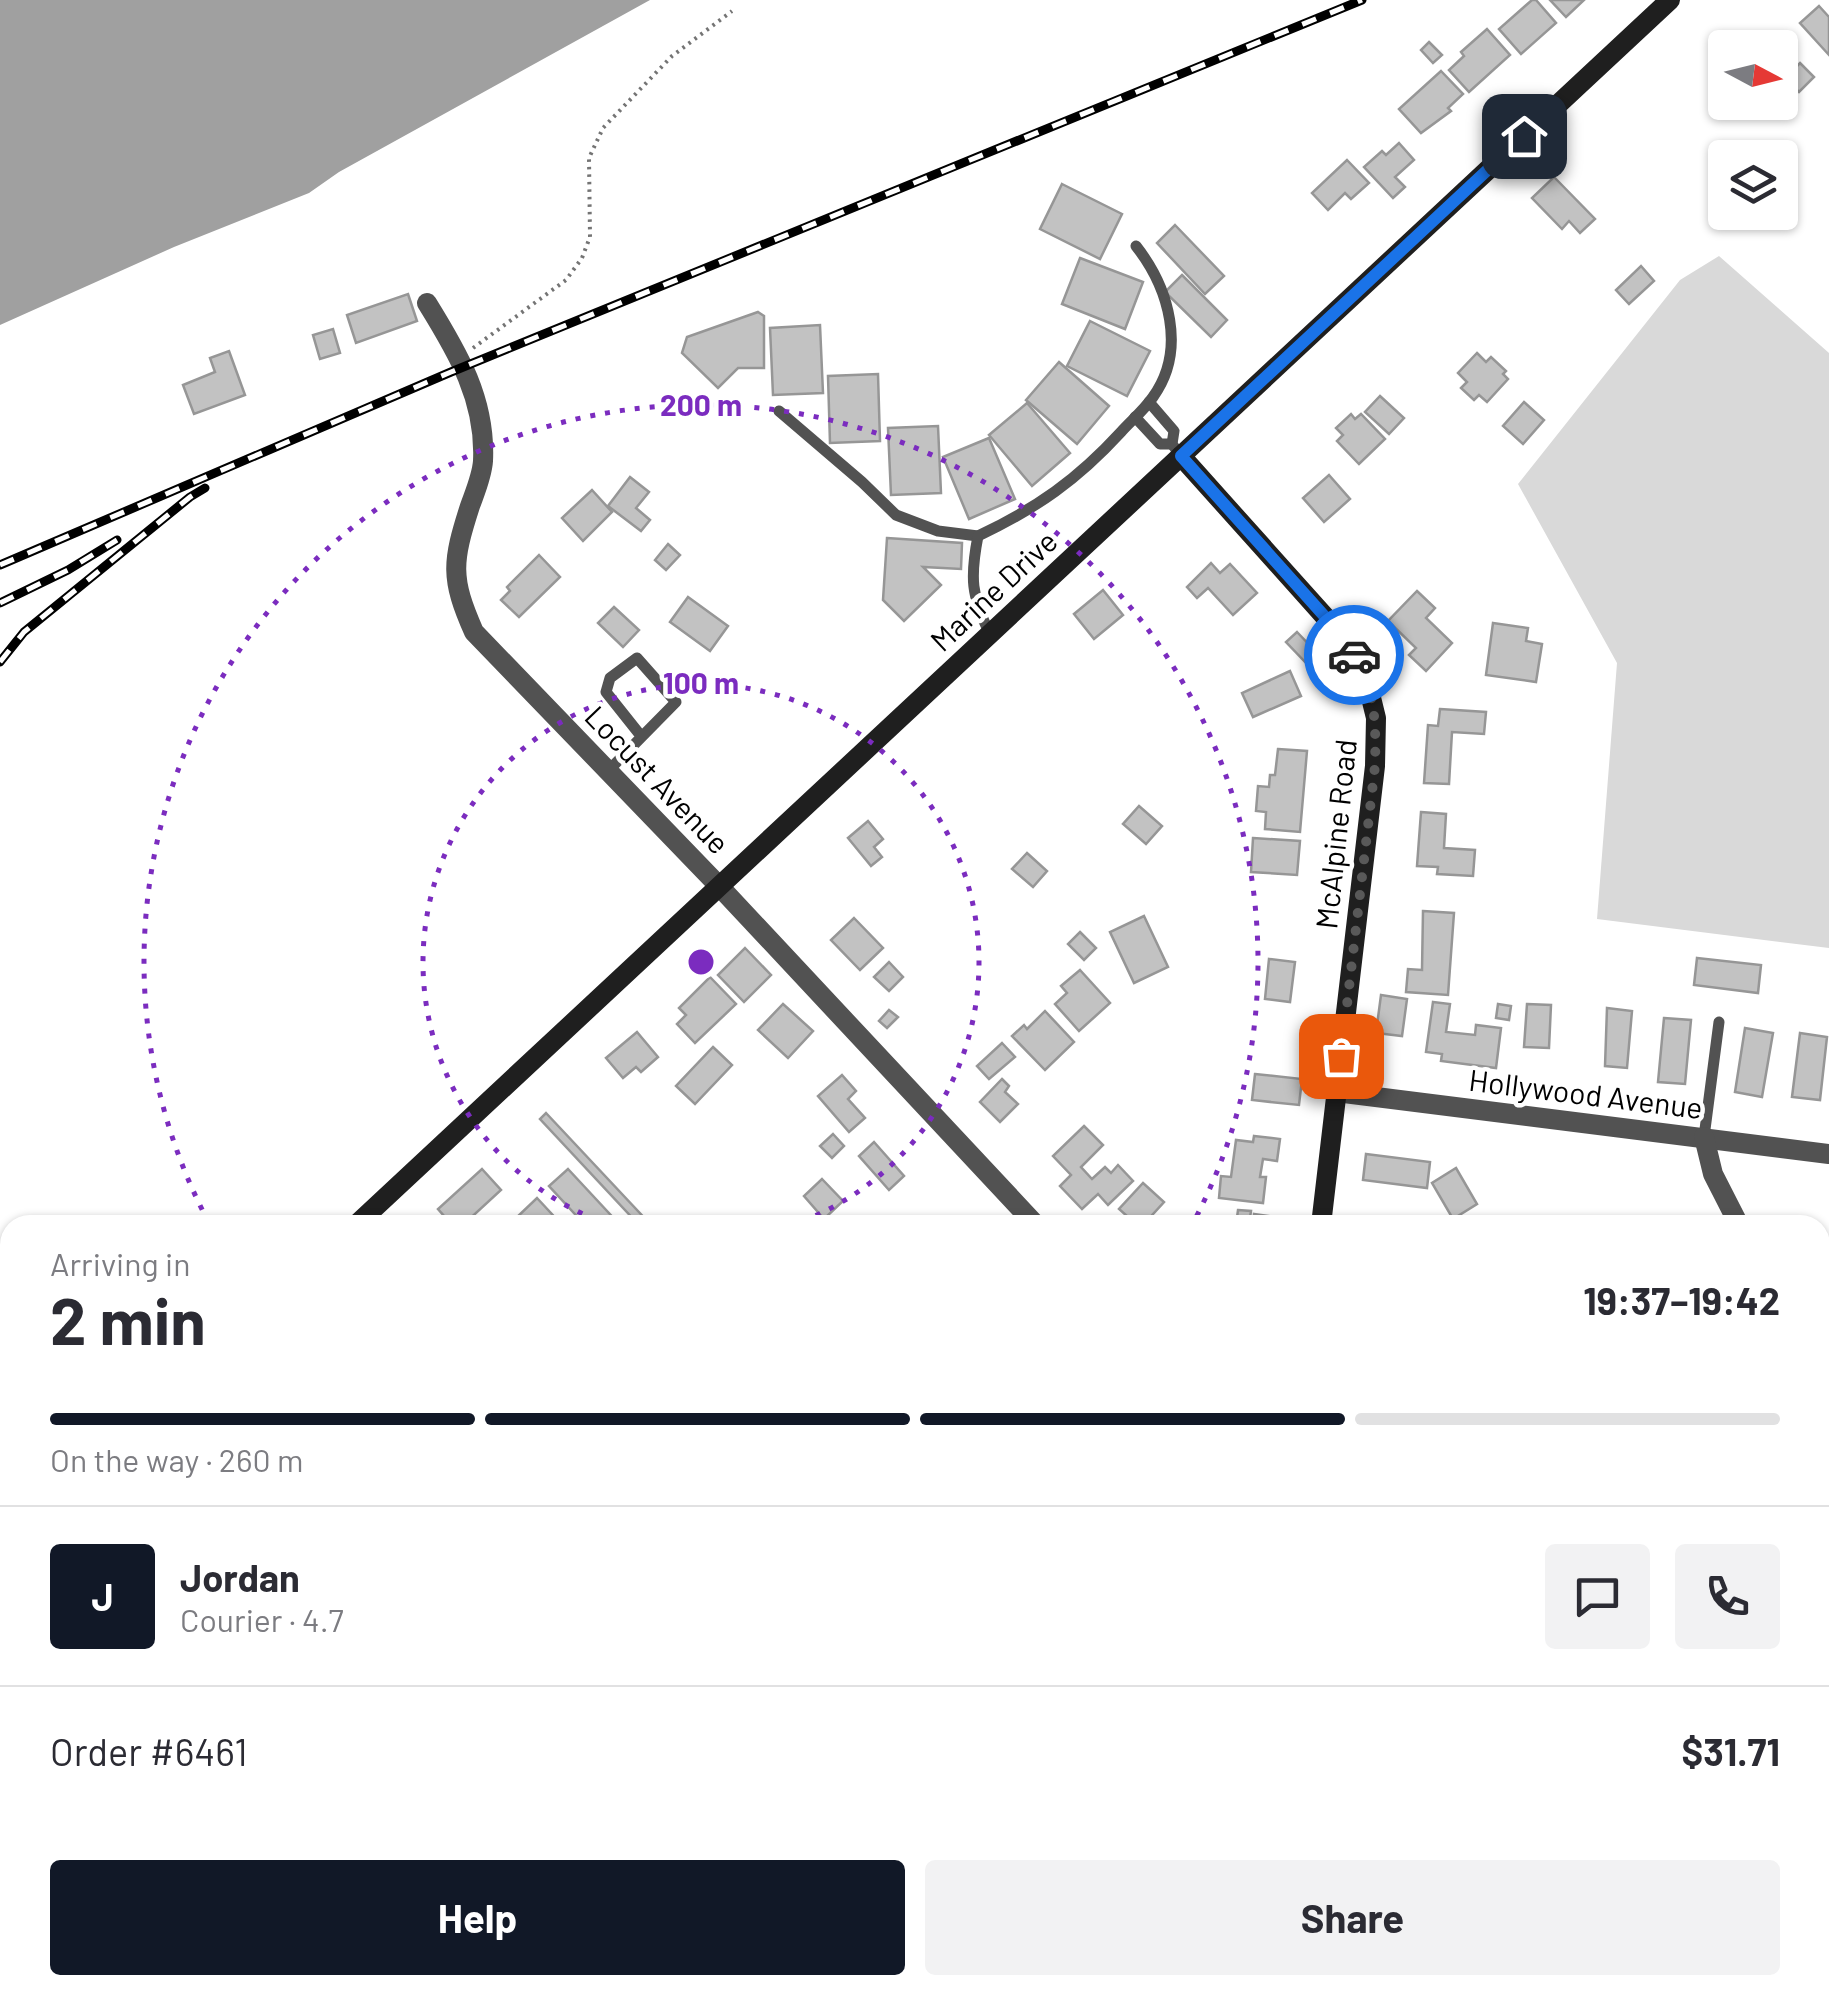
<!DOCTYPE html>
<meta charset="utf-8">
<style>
body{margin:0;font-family:Barlow,sans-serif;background:#f2f2f3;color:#2b2b33;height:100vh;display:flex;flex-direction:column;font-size:38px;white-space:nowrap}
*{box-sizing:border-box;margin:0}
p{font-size:32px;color:#7c7c81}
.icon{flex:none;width:55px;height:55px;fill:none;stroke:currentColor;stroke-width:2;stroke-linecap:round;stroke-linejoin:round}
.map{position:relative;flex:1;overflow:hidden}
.drawer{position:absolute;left:0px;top:1215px;width:1830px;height:780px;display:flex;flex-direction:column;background:#fff;border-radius:30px 30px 0 0;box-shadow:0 2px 8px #0004}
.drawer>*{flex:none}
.needle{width:65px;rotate:97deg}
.buttons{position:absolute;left:1708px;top:30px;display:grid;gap:20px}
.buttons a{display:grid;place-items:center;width:90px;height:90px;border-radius:10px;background:#fff;box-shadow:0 2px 8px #0004;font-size:50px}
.pin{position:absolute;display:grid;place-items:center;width:85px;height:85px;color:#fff;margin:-42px;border-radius:20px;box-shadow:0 5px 15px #0006}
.courier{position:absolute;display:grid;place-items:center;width:100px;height:100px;margin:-50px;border:8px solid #1a73e8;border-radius:50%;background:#fff;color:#222;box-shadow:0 2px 12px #0007}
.headline em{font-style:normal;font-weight:700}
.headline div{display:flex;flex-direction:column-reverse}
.headline{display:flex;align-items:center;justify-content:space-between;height:170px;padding:0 50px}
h1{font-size:65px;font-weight:700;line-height:75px}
.bar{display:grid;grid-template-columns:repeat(4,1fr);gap:15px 10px;align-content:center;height:120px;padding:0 50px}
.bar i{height:12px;border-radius:8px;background:#e1e1e2}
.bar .active{background:#111827}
.bar p{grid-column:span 4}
.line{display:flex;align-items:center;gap:25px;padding:0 50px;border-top:2px solid #e1e1e2}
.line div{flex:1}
.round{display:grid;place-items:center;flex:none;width:105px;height:105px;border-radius:10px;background:#f2f2f3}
.button{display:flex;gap:20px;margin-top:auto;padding:20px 50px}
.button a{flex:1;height:115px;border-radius:10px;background:#111827;color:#fff;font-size:40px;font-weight:700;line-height:115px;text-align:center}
.button a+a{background:#f2f2f3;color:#2b2b33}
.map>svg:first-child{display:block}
.green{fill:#d9d9d9}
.water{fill:#a0a0a0}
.building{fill:#c2c2c2;stroke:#969696;stroke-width:2.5}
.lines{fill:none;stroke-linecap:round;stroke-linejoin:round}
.path{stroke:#747474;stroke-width:4;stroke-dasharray:2.5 5;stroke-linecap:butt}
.lane{stroke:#525252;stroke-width:11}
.street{stroke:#525252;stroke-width:20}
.secondary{stroke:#1f1f1f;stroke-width:20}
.rail-casing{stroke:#000;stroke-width:9}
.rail{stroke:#fff;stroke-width:5;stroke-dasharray:15;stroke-linecap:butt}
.done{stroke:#595959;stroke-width:10;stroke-dasharray:0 18}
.route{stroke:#1a73e8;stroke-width:12}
.ring{fill:none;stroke:#7b2cbf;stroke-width:5;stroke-dasharray:5 10}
.labels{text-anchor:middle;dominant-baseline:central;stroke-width:9;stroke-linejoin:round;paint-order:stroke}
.street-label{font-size:30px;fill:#000;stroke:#fff}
.centre{fill:#7b2cbf;stroke:#fff;stroke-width:5}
.ring-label{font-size:30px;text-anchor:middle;font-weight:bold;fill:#7b2cbf;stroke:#fff;stroke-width:9;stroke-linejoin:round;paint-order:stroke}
</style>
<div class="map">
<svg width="1829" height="1995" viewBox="0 0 1829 1995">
<rect width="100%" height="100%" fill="#fff"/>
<g class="green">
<path d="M 1719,256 L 1829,353 L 1829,948 L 1597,919 L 1617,663 L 1518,484 L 1680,280 Z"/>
<path d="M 0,1847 L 10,1857 L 10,1985 L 135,1985 L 144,1995 L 0,1995 Z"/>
<path d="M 811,1985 L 907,1985 L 897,1995 L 806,1995 Z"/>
</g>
<path class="water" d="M 0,0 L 650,0 L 339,172 L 309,193 L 174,247 L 0,325 Z"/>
<g class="building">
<path d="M 1532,0 L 1536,0 L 1556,23 L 1521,54 L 1499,29 Z"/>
<path d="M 1550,0 L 1584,0 L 1566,17 Z"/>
<path d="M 1819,6 L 1829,17 L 1829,55 L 1800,23 Z"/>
<path d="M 1487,29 L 1510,55 L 1469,92 L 1449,70 L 1464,56 L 1461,52 Z"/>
<path d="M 1429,42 L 1442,55 L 1433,63 L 1421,50 Z"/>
<path d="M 1800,63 L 1814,77 L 1799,92 L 1785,78 Z"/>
<path d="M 1441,71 L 1463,94 L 1448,108 L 1451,111 L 1421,133 L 1399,109 Z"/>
<path d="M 1399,143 L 1414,160 L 1395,177 L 1405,187 L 1393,198 L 1364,167 L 1382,151 L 1386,155 Z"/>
<path d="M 1347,160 L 1369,183 L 1351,199 L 1345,193 L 1328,210 L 1312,193 Z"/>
<path d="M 1554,177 L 1595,219 L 1580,233 L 1569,221 L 1562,229 L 1532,198 Z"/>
<path d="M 1062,184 L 1122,214 L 1100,259 L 1040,229 Z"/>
<path d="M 1175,225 L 1224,276 L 1205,294 L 1157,243 Z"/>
<path d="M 1080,258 L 1143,282 L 1125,329 L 1062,304 Z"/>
<path d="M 1641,266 L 1654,281 L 1629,304 L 1616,290 Z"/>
<path d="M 1182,275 L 1227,320 L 1211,337 L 1165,292 Z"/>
<path d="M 408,294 L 417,321 L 356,343 L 347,315 Z"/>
<path d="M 758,312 L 764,316 L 764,368 L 738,368 L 718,388 L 682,353 L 687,337 Z"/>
<path d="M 1090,321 L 1150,351 L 1127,396 L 1067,366 Z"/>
<path d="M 820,325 L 823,393 L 773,395 L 770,328 Z"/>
<path d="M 333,329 L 340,353 L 320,359 L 313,335 Z"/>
<path d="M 229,351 L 245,395 L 194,414 L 183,385 L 215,372 L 210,358 Z"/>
<path d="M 1477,353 L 1486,362 L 1491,357 L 1506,371 L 1503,374 L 1508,379 L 1487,402 L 1479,395 L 1474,400 L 1461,388 L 1467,382 L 1458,373 Z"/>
<path d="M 1059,362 L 1109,406 L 1077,444 L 1026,400 Z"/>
<path d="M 878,374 L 880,441 L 830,443 L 828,376 Z"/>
<path d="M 1380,396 L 1404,418 L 1389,434 L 1365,412 Z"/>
<path d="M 1524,402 L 1544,420 L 1523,444 L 1503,426 Z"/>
<path d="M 1027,403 L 1070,453 L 1032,486 L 989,435 Z"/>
<path d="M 1351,414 L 1355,419 L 1361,414 L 1385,439 L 1359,464 L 1337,441 L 1343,435 L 1336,428 Z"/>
<path d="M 938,426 L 941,493 L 891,495 L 888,428 Z"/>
<path d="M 989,438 L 1015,499 L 969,519 L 943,457 Z"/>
<path d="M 1329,475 L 1350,499 L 1324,522 L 1303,498 Z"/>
<path d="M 630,477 L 649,492 L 636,508 L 650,520 L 641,531 L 608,506 Z"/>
<path d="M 592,490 L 612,512 L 583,541 L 562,518 Z"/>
<path d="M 887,538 L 962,543 L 961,569 L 923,567 L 941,585 L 904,621 L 883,600 Z"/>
<path d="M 668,544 L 680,555 L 666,570 L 655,560 Z"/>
<path d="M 539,555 L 560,577 L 519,617 L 501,600 L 510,591 L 507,587 Z"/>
<path d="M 1211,563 L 1220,573 L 1230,564 L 1257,593 L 1233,615 L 1208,588 L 1197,598 L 1187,587 Z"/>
<path d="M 1103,590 L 1123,615 L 1094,639 L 1074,614 Z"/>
<path d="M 1417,591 L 1435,608 L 1426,618 L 1452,643 L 1426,671 L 1409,655 L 1416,648 L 1388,621 Z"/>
<path d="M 688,597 L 728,626 L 710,651 L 670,622 Z"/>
<path d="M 614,607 L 639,630 L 623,647 L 598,623 Z"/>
<path d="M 1493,623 L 1528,628 L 1526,641 L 1542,644 L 1536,682 L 1486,675 Z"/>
<path d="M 1297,632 L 1317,653 L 1307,664 L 1286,642 Z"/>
<path d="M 1290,671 L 1301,696 L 1253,717 L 1242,693 Z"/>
<path d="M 1440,709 L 1486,712 L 1484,734 L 1452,732 L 1449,784 L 1424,783 L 1428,725 L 1438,726 Z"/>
<path d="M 1278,749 L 1307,751 L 1300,832 L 1265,829 L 1266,812 L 1256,811 L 1258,786 L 1269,787 L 1270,775 L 1275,775 Z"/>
<path d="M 1139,806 L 1162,826 L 1146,844 L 1123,824 Z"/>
<path d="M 1421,812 L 1446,814 L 1444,848 L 1475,850 L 1473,876 L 1437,874 L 1438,867 L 1417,866 Z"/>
<path d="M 868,821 L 883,839 L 874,847 L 882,857 L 871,866 L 848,838 Z"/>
<path d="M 1253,838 L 1300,841 L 1297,875 L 1251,872 Z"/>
<path d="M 1027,853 L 1047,871 L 1033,887 L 1012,869 Z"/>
<path d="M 1423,911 L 1454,913 L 1448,995 L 1406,992 L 1408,969 L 1422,970 Z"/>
<path d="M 1144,916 L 1168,967 L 1134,983 L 1110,932 Z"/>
<path d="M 854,918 L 883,948 L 860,970 L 831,940 Z"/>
<path d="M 1080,932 L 1096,948 L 1084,960 L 1068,944 Z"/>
<path d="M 745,948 L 771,975 L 744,1002 L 718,975 Z"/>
<path d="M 1697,958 L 1761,965 L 1758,993 L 1694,985 Z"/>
<path d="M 1269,959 L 1295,962 L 1290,1002 L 1265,999 Z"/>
<path d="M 889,962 L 903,977 L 889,991 L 874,977 Z"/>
<path d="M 1080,970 L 1110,1003 L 1079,1031 L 1055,1004 L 1067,993 L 1061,986 Z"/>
<path d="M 710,977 L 736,1004 L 695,1043 L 677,1024 L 686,1015 L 679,1008 Z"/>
<path d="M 1381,995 L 1407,999 L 1402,1036 L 1376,1033 Z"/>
<path d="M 1433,1002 L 1450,1004 L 1446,1032 L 1475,1035 L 1476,1025 L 1501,1028 L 1496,1068 L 1441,1061 L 1442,1054 L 1426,1052 Z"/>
<path d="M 783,1004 L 813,1031 L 788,1058 L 758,1030 Z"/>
<path d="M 1498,1004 L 1511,1006 L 1509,1020 L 1496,1018 Z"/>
<path d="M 1527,1004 L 1551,1005 L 1549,1048 L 1524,1047 Z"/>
<path d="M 1607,1008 L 1632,1011 L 1627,1068 L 1605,1066 Z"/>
<path d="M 889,1010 L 898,1017 L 887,1028 L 879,1021 Z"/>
<path d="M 1045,1011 L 1074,1042 L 1045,1070 L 1012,1036 L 1024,1025 L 1027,1029 Z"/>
<path d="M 1664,1018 L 1691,1020 L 1685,1084 L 1658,1082 Z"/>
<path d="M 1745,1028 L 1773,1033 L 1762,1097 L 1735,1092 Z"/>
<path d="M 637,1032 L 658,1057 L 641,1072 L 636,1067 L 623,1078 L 606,1058 Z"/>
<path d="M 1800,1033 L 1827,1037 L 1820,1100 L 1792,1097 Z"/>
<path d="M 1002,1043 L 1015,1057 L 989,1079 L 977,1066 Z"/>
<path d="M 713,1047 L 732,1065 L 695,1104 L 676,1086 Z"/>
<path d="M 1255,1074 L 1302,1079 L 1299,1105 L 1252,1100 Z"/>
<path d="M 842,1075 L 856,1091 L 848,1099 L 865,1118 L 849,1132 L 818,1096 Z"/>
<path d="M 1002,1079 L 1009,1086 L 1005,1092 L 1018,1104 L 1000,1122 L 980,1102 Z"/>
<path d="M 546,1113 L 651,1225 L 639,1225 L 540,1119 Z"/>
<path d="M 1084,1126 L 1103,1145 L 1081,1167 L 1092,1179 L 1105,1167 L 1111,1173 L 1118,1165 L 1133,1181 L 1108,1205 L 1098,1194 L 1082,1209 L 1060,1186 L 1071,1175 L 1053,1156 Z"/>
<path d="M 833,1134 L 844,1146 L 832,1158 L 820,1146 Z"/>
<path d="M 1254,1136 L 1280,1139 L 1277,1161 L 1263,1159 L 1260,1177 L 1266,1177 L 1263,1203 L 1219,1198 L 1221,1176 L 1231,1177 L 1236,1140 L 1253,1142 Z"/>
<path d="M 874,1142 L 904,1176 L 889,1190 L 859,1156 Z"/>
<path d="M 1366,1154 L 1430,1162 L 1427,1188 L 1363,1180 Z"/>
<path d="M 1456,1168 L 1477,1204 L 1453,1219 L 1432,1183 Z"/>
<path d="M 482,1169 L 501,1190 L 463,1225 L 452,1225 L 438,1209 Z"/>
<path d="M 568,1169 L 620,1225 L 585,1225 L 549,1186 Z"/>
<path d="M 822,1179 L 843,1201 L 824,1219 L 804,1196 Z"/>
<path d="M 1143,1183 L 1164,1202 L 1143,1225 L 1137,1225 L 1119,1209 Z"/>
<path d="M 537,1198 L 562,1225 L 523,1225 L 516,1218 Z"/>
<path d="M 1238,1210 L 1251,1211 L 1249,1225 L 1236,1225 Z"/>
<path d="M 1254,1214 L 1283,1218 L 1282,1225 L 1253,1225 Z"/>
<path d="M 1829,1511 L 1829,1543 L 1820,1549 L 1820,1516 Z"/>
<path d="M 1820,1864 L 1829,1870 L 1829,1913 L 1822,1909 L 1826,1904 L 1820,1900 Z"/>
<path d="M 404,1985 L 430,1985 L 419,1995 L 413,1995 Z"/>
<path d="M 997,1985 L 1096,1985 L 1086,1995 L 987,1995 Z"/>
<path d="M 1346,1985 L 1350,1995 L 1318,1995 L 1343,1985 Z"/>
</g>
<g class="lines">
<path class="path" d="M 473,348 L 566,280 L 582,258 L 590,237 L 589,158 L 603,128 L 672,56 L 732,11"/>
<g class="lane">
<path d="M 1149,402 L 1174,431 L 1172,444 L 1181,456"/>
<path d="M 779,411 L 862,482 L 896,515 L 938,531 L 978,536"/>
<path d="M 1135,417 L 1160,444 L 1172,444"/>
<path d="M 990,634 C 971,596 970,577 978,536 C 1037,508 1077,480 1121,432 C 1132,420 1144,410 1153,397 C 1187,350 1169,288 1136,246"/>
<path d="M 609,770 L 676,702 L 637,658 L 610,678 L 606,692 L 641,736"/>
<path d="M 1704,1137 L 1719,1022"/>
<path d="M 1820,1479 L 1829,1474"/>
<path d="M 661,1985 L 670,1995"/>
<path d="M 1406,1985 L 1407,1995"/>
<path d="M 780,1995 L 786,1985"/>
<path d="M 935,1995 L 945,1985"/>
</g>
<g class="street">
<path d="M 427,303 C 458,353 486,400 483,461 C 482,476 475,492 470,506 C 452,562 450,578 474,632 L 719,886 L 1036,1225"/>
<path d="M 1336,1092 L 1829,1154"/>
<path d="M 1704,1137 L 1713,1174 L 1739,1225"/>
<path d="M 1820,1371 L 1829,1387"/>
<path d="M 1661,1995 L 1695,1985"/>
</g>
<g class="secondary">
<path d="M 1181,456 L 1344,638 L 1365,673 L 1376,718 L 1375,766 L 1321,1225"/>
<path d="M 356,1225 L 1670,0"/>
<path d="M 0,1557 L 10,1548"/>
<path d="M 1229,1995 L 1230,1985"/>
</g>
<defs>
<g id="rail">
<path d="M 0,565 L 451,372 L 1362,0"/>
<path d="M 0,603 L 68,570 L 117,540"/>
<path d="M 0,662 L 24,632 L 190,497 L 205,488"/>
</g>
</defs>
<use href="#rail" class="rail-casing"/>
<use href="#rail" class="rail"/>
</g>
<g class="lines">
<path class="done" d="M 1341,1056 L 1375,766 C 1376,726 1376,690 1354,655"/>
<path class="route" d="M 1354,655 L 1344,638 L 1181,456 L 1524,136"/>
</g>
<g class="ring">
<path d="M610 1225A278 278 0 1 1 792 1225"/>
<path d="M209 1223A557 557 0 1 1 1193 1223"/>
</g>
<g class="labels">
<g class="street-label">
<text transform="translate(993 590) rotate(-43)">Marine Drive</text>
<text transform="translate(658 779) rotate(46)">Locust Avenue</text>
<text transform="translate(1335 834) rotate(-84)">McAlpine Road</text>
<text transform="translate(1586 1093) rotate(7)">Hollywood Avenue</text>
</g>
</g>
<circle cx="701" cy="962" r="15" class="centre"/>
<g class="ring-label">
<text x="701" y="416">200 m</text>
<text x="701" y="694">100 m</text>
</g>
</svg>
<div class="buttons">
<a><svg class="needle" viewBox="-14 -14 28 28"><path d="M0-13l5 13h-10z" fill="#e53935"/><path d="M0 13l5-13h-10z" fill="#7c7c81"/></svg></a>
<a><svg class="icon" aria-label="layers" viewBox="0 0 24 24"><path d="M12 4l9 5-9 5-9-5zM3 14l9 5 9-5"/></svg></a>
</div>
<div class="pin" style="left:1341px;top:1056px;background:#ea580c"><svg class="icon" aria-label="bag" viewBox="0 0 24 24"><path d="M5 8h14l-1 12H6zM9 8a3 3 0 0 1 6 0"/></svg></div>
<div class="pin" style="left:1524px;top:136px;background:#1f2937"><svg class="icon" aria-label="home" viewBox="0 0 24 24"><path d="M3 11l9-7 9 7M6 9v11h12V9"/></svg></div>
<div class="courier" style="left:1354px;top:655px"><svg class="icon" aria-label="car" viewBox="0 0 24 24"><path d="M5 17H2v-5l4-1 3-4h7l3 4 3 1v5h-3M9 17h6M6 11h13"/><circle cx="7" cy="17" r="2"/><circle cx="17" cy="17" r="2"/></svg></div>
<section class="drawer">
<div class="headline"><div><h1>2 min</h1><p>Arriving in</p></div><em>19:37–19:42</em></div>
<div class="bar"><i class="active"></i><i class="active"></i><i class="active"></i><i></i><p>On the way · 260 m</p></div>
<div class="line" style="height:180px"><b class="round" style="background:#111827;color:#fff">J</b><div><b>Jordan</b><p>Courier · 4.7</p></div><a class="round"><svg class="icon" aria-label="chat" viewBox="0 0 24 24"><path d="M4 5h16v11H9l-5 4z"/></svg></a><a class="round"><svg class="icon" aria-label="phone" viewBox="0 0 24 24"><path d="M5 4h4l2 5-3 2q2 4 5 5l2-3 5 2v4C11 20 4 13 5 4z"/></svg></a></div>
<div class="line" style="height:130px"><div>Order #6461</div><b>$31.71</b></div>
<div class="button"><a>Help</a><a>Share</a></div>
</section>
</div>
